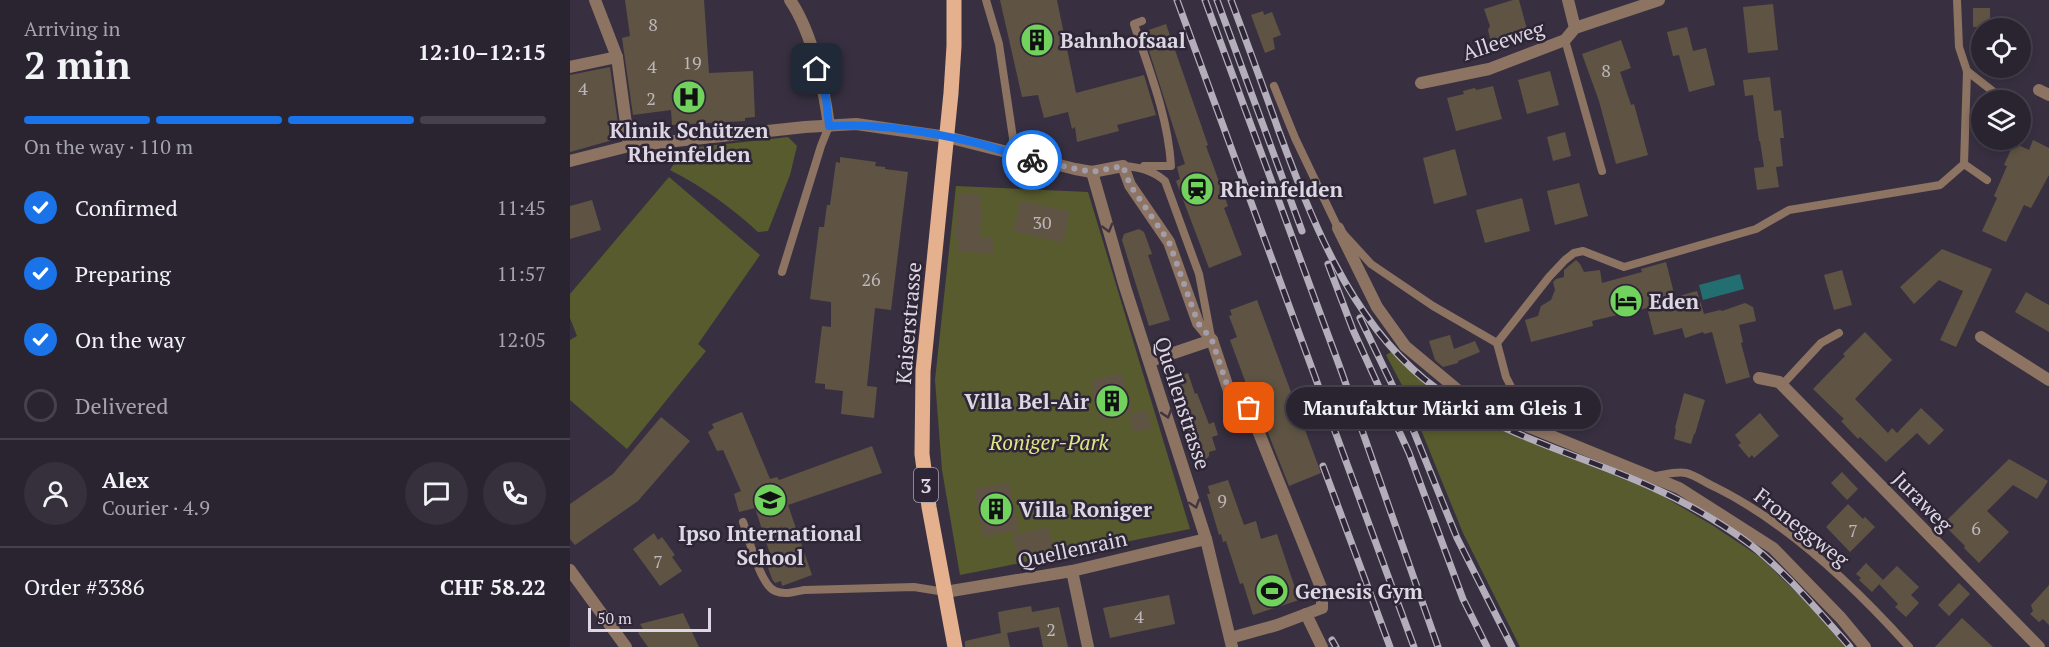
<!DOCTYPE html>
<meta charset="utf-8">
<style>
body{margin:0;font-family:"PT Serif",serif;background:#36303d;color:#f1f3f6;height:100vh;display:flex;flex-direction:column;font-size:22px;white-space:nowrap}
*{box-sizing:border-box;margin:0}
p{font-size:20px;color:#a5a4ab}
.icon{flex:none;width:33px;height:33px;fill:none;stroke:currentColor;stroke-width:2;stroke-linecap:round;stroke-linejoin:round}
.map{position:relative;flex:1;overflow:hidden}
.panel{display:flex;flex-direction:column;background:#2a2431;width:570px}
.panel>*{flex:none}
.buttons{position:absolute;left:1401px;top:18px;display:grid;gap:12px}
.buttons a{display:grid;place-items:center;width:60px;height:60px;border-radius:50%;background:#2a2431;box-shadow:0 3px 9px #0003,0 0 0 2px #46414d;font-size:30px}
.scale{position:absolute;left:18px;bottom:15px;width:123px;box-sizing:border-box;padding-left:6px;border:3px solid #dcd7e2;border-top:0;font-size:16px;line-height:21px;white-space:nowrap;color:#dcd7e2;-webkit-text-stroke:4px #2e2636;paint-order:stroke}
.pin{position:absolute;display:grid;place-items:center;width:51px;height:51px;color:#fff;margin:-26px;border-radius:12px;box-shadow:0 3px 9px #0006}
.courier{position:absolute;display:grid;place-items:center;width:60px;height:60px;margin:-30px;border:4px solid #1a73e8;border-radius:50%;background:#fff;color:#222;box-shadow:0 2px 8px #0007}
.bubble{position:absolute;height:42px;border-radius:21px;background:#2a2431;box-shadow:0 3px 9px #0003,0 0 0 2px #46414d;font-size:20px;font-weight:600;line-height:42px;text-align:center}
.headline em{font-style:normal;font-weight:600}
.headline div{display:flex;flex-direction:column-reverse}
.headline{display:flex;align-items:center;justify-content:space-between;height:102px;padding:0 24px}
h1{font-size:39px;font-weight:600;line-height:45px}
.bar{display:grid;grid-template-columns:repeat(4,1fr);gap:9px 6px;align-content:center;height:72px;padding:0 24px}
.bar i{height:8px;border-radius:4px;background:#46414d}
.bar .on{background:#1a73e8}
.bar p{grid-column:span 4}
.line{display:flex;align-items:center;gap:15px;padding:0 24px;border-top:2px solid #46414d}
.line div{flex:1}
.round{display:grid;place-items:center;flex:none;width:63px;height:63px;border-radius:32px;background:#36303d}
ol{padding:0 24px;list-style:none}
li{display:flex;align-items:center;gap:18px;height:66px}
li p{margin-inline-start:auto}
li .icon{padding:6px;border-radius:50%;background:#1a73e8;color:#fff;stroke-width:4}
li:last-child{color:#a5a4ab}
li i{width:33px;height:33px;border:3px solid #46414d;border-radius:50%}
main{display:flex;flex:1;min-height:0}
.map>svg:first-child{display:block}
.green{fill:#585b2e}
.water{fill:#226e70}
.building{fill:#5f5443}
.lines{fill:none;stroke-linecap:round;stroke-linejoin:round}
.lane{stroke:#8c7362;stroke-width:8}
.street{stroke:#8c7362;stroke-width:12}
.primary{stroke:#e4b08e;stroke-width:15}
.rail-casing{stroke:#b4aebb;stroke-width:7}
.rail{stroke:#2e2636;stroke-width:4.5;stroke-dasharray:14;stroke-linecap:butt}
.oneway{stroke:#41353f}
.done{stroke:#a39daa;stroke-width:6;stroke-dasharray:0 10.8}
.route{stroke:#1a73e8;stroke-width:8}
.labels{text-anchor:middle;dominant-baseline:central;stroke-width:5;stroke-linejoin:round;paint-order:stroke}
.number-label{font-size:18px;fill:#bdb6ba}
.shield{fill:#2e2636;stroke:#a8a2ae;stroke-width:1.5}
.shield-label{font-size:20px;font-weight:bold;fill:#dcd7e2}
.poi-label{font-size:21px;font-weight:bold;fill:#dcd7e2;stroke:#2e2636;text-anchor:start}
.street-label{font-size:21px;fill:#dcd7e2;stroke:#2e2636}
.park-label{font-size:21px;font-style:italic;fill:#e0e685;stroke:#2e2636}
</style>
<main>
<section class="panel">
<div class="headline"><div><h1>2 min</h1><p>Arriving in</p></div><em>12:10–12:15</em></div>
<div class="bar"><i class="on"></i><i class="on"></i><i class="on"></i><i></i><p>On the way · 110 m</p></div>
<ol>
<li><svg class="icon" aria-label="check" viewBox="0 0 24 24"><path d="M5 12l5 5 9-10"/></svg>Confirmed<p>11:45</p></li>
<li><svg class="icon" aria-label="check" viewBox="0 0 24 24"><path d="M5 12l5 5 9-10"/></svg>Preparing<p>11:57</p></li>
<li><svg class="icon" aria-label="check" viewBox="0 0 24 24"><path d="M5 12l5 5 9-10"/></svg>On the way<p>12:05</p></li>
<li><i></i>Delivered</li>
</ol>
<div class="line" style="height:108px"><a class="round"><svg class="icon" aria-label="person" viewBox="0 0 24 24"><circle cx="12" cy="8" r="4"/><path d="M4 21q1-7 8-7t8 7"/></svg></a><div><b>Alex</b><p>Courier · 4.9</p></div><a class="round"><svg class="icon" aria-label="chat" viewBox="0 0 24 24"><path d="M4 5h16v11H9l-5 4z"/></svg></a><a class="round"><svg class="icon" aria-label="phone" viewBox="0 0 24 24"><path d="M5 4h4l2 5-3 2q2 4 5 5l2-3 5 2v4C11 20 4 13 5 4z"/></svg></a></div>
<div class="line" style="height:78px"><div>Order #3386</div><b>CHF 58.22</b></div>
</section>
<div class="map">
<svg width="1479" height="647" viewBox="0 0 1479 647">
<rect width="100%" height="100%" fill="#383041"/>
<g class="green">
<path d="M 218,137 L 227,146 L 220,175 L 198,231 L 188,232 C 161,207 133,187 100,170 L 111,153 L 128,147 Z"/>
<path d="M 99,177 L 190,255 L 128,344 L 136,351 L 57,449 L 0,400 L 0,340 L 7,336 L 0,318 L 0,294 Z"/>
<path d="M 386,186 L 518,192 L 620,529 L 390,575 L 372,470 L 365,380 Z"/>
<path d="M 821,352 L 851,381 L 887,408 L 928,429 L 1086,492 L 1142,525 L 1190,557 L 1234,600 L 1275,647 L 950,647 L 893,533 L 836,393 L 816,355 Z"/>
</g>
<path class="water" d="M 1170,274 L 1174,289 L 1133,300 L 1129,285 Z"/>
<g class="building">
<path d="M 55,0 L 134,0 L 139,73 L 183,71 L 185,117 L 175,118 L 175,121 L 102,125 L 101,110 L 63,115 L 52,38 L 60,36 Z"/>
<path d="M 430,0 L 487,0 L 506,93 L 574,75 L 586,115 L 547,125 L 549,131 L 507,142 L 505,127 L 502,129 L 498,112 L 474,118 L 468,95 L 452,97 Z"/>
<path d="M 943,0 L 949,0 L 957,29 L 949,31 L 947,38 L 941,39 L 936,38 L 921,42 L 918,30 L 920,26 L 914,9 Z"/>
<path d="M 1203,4 L 1208,50 L 1178,53 L 1173,7 Z"/>
<rect x="1403" y="8" width="17" height="19"/>
<path d="M 693,11 L 694,15 L 702,12 L 711,35 L 703,38 L 705,49 L 695,53 L 681,15 Z"/>
<path d="M 596,24 L 638,145 L 636,146 L 658,206 L 654,208 L 672,255 L 639,268 L 606,181 L 610,179 L 607,167 L 615,164 L 573,32 Z"/>
<path d="M 1117,27 L 1123,51 L 1136,48 L 1145,85 L 1119,92 L 1109,55 L 1103,56 L 1097,32 Z"/>
<path d="M 1051,40 L 1061,68 L 1050,72 L 1061,105 L 1064,104 L 1078,155 L 1046,164 L 1029,101 L 1012,54 Z"/>
<path d="M 40,67 L 50,138 L 0,152 L 0,75 Z"/>
<path d="M 980,71 L 989,105 L 957,114 L 948,80 Z"/>
<path d="M 1200,77 L 1204,111 L 1211,110 L 1214,138 L 1210,138 L 1213,166 L 1206,167 L 1209,187 L 1187,190 L 1184,168 L 1194,167 L 1190,141 L 1189,141 L 1183,95 L 1175,96 L 1173,80 Z"/>
<path d="M 923,86 L 932,119 L 886,131 L 877,98 L 894,94 L 893,91 L 905,88 L 906,90 Z"/>
<path d="M 995,132 L 1001,156 L 983,161 L 977,137 Z"/>
<path d="M 1463,140 L 1479,148 L 1479,175 L 1461,208 L 1454,205 L 1436,242 L 1412,231 L 1427,198 L 1424,196 L 1437,166 L 1434,165 L 1444,143 L 1459,150 Z"/>
<path d="M 885,149 L 897,195 L 864,204 L 853,158 Z"/>
<path d="M 270,157 L 306,162 L 305,166 L 315,167 L 315,169 L 338,172 L 321,310 L 305,308 L 297,386 L 307,387 L 304,418 L 271,414 L 273,391 L 255,389 L 255,384 L 245,383 L 252,326 L 261,327 L 261,302 L 240,299 L 249,227 L 254,227 L 257,205 L 260,205 L 266,162 L 270,163 Z"/>
<path d="M 1009,183 L 1018,216 L 985,225 L 977,191 Z"/>
<path d="M 389,193 L 411,195 L 410,206 L 412,206 L 410,237 L 424,238 L 423,254 L 387,251 L 388,238 L 385,238 Z"/>
<path d="M 952,198 L 960,231 L 915,243 L 906,210 Z"/>
<path d="M 22,200 L 31,230 L 0,239 L 0,206 Z"/>
<path d="M 451,200 L 500,212 L 493,243 L 443,231 Z"/>
<path d="M 569,229 L 574,232 L 582,254 L 578,255 L 600,320 L 579,326 L 552,240 L 554,234 Z"/>
<path d="M 1372,249 L 1422,269 L 1386,347 L 1370,340 L 1393,291 L 1369,280 L 1344,304 L 1330,287 Z"/>
<path d="M 1006,260 L 1010,264 L 1014,272 L 1030,270 L 1032,283 L 1072,272 L 1071,269 L 1096,262 L 1105,297 L 1127,291 L 1134,314 L 1150,310 L 1152,311 L 1175,303 L 1183,307 L 1186,321 L 1169,325 L 1173,342 L 1171,343 L 1180,377 L 1156,384 L 1142,332 L 1134,334 L 1133,332 L 1115,338 L 1112,328 L 1084,335 L 1077,308 L 1022,321 L 1023,326 L 961,342 L 955,320 L 968,316 L 971,306 L 981,300 L 985,290 L 983,282 L 986,279 L 994,277 L 994,270 Z"/>
<path d="M 1272,270 L 1282,305 L 1264,310 L 1254,275 Z"/>
<path d="M 1456,292 L 1479,305 L 1479,332 L 1445,312 Z"/>
<path d="M 687,300 L 751,473 L 719,486 L 687,405 L 682,400 L 660,340 L 667,337 L 659,316 L 662,315 L 660,310 Z"/>
<path d="M 1295,332 L 1322,360 L 1285,399 L 1318,433 L 1322,428 L 1327,433 L 1351,408 L 1374,430 L 1359,445 L 1347,433 L 1316,462 L 1290,437 L 1288,439 L 1271,421 L 1274,419 L 1243,389 L 1275,356 L 1273,354 Z"/>
<path d="M 880,335 L 884,349 L 905,341 L 910,352 L 888,361 L 888,363 L 873,367 L 865,360 L 859,341 Z"/>
<path d="M 551,373 L 562,412 L 531,420 L 522,392 L 524,392 L 521,381 Z"/>
<path d="M 618,373 L 625,394 L 627,393 L 639,424 L 644,422 L 648,435 L 642,437 L 646,450 L 639,452 L 639,456 L 635,460 L 631,460 L 622,456 L 605,400 L 612,398 L 606,377 Z"/>
<path d="M 1114,393 L 1135,400 L 1125,434 L 1124,434 L 1121,444 L 1104,439 L 1106,429 L 1105,428 Z"/>
<path d="M 577,410 L 582,428 L 564,433 L 559,415 Z"/>
<path d="M 172,412 L 200,479 L 207,477 L 209,480 L 302,446 L 312,473 L 218,505 L 242,575 L 212,586 L 211,581 L 205,583 L 202,579 L 196,562 L 202,560 L 185,508 L 169,512 L 164,494 L 171,491 L 153,450 L 147,451 L 138,432 L 144,428 L 142,424 Z"/>
<path d="M 1190,413 L 1209,436 L 1184,458 L 1182,455 L 1179,458 L 1168,445 L 1171,443 L 1165,435 Z"/>
<path d="M 91,417 L 120,441 L 68,501 L 5,545 L 0,539 L 0,504 L 43,474 Z"/>
<path d="M 1439,459 L 1478,481 L 1467,499 L 1443,485 L 1417,511 L 1439,532 L 1409,563 L 1394,548 L 1395,546 L 1373,524 Z"/>
<path d="M 1272,472 L 1288,489 L 1277,500 L 1261,483 Z"/>
<path d="M 658,480 L 674,525 L 686,521 L 691,539 L 707,534 L 729,600 L 683,615 L 673,583 L 670,584 L 656,541 L 653,542 L 651,534 L 649,535 L 637,494 L 640,494 L 638,486 Z"/>
<path d="M 439,482 L 449,530 L 413,537 L 404,489 Z"/>
<path d="M 1278,504 L 1293,519 L 1295,517 L 1305,527 L 1280,552 L 1256,527 Z"/>
<path d="M 479,527 L 483,548 L 447,555 L 442,535 Z"/>
<path d="M 84,533 L 88,540 L 92,537 L 105,555 L 102,557 L 112,571 L 90,586 L 63,549 Z"/>
<path d="M 1296,563 L 1313,580 L 1302,592 L 1289,580 L 1291,578 L 1286,574 Z"/>
<path d="M 1327,566 L 1349,587 L 1341,595 L 1349,603 L 1336,617 L 1325,607 L 1328,604 L 1309,584 Z"/>
<path d="M 1389,583 L 1400,594 L 1379,616 L 1368,605 Z"/>
<path d="M 1479,585 L 1479,625 L 1473,619 L 1469,622 L 1460,614 L 1463,611 L 1461,605 Z"/>
<path d="M 599,595 L 605,624 L 540,638 L 533,608 Z"/>
<path d="M 461,606 L 462,612 L 489,607 L 498,647 L 473,647 L 469,627 L 437,633 L 440,647 L 395,647 L 395,641 L 431,633 L 428,612 Z"/>
<path d="M 113,613 L 129,647 L 78,647 L 68,633 L 73,629 L 70,624 Z"/>
<path d="M 1392,618 L 1423,647 L 1365,647 Z"/>
</g>
<g class="lines">
<g class="lane">
<path d="M 416,0 L 429,44 L 443,138 L 442,155"/>
<path d="M 1387,0 L 1389,47 L 1397,71 L 1394,164 L 1417,180"/>
<path d="M 572,21 L 564,24 C 579,70 598,116 601,166 L 574,166"/>
<path d="M 995,40 L 1032,171"/>
<path d="M 1397,71 L 1434,100"/>
<path d="M 704,86 L 725,138 L 768,228 L 801,264 L 863,306 L 927,343"/>
<path d="M 1450,114 L 1451,114"/>
<path d="M 553,166 C 569,167 582,170 595,181 L 629,274 L 641,337"/>
<path d="M 212,272 L 251,146 L 259,126"/>
<path d="M 1212,385 L 1251,343 L 1269,333"/>
<path d="M 957,426 L 950,404 L 936,377 L 927,343 L 979,277 L 995,260 L 1004,253 L 1013,251 L 1054,267 L 1186,229 L 1219,210 L 1370,185 L 1394,164"/>
<path d="M 1084,476 C 1093,475 1106,471 1116,473 C 1125,475 1136,483 1145,487 C 1216,522 1286,588 1339,647"/>
<path d="M 173,522 C 179,538 190,585 205,591 C 215,595 224,592 234,590 L 344,587 L 375,592"/>
</g>
<g class="street">
<path d="M 25,0 L 47,57 L 59,146"/>
<path d="M 220,0 C 242,32 254,87 259,126"/>
<path d="M 998,0 L 1005,28"/>
<path d="M 0,67 L 47,57"/>
<path d="M 851,83 L 919,69 L 995,40 L 1005,28 L 1089,0"/>
<path d="M 1469,90 L 1479,95"/>
<path d="M 0,161 L 59,146 L 235,127 L 286,124 L 377,137 L 505,169 L 522,172 L 553,166 L 560,185 L 599,242 L 628,323 L 642,340 L 660,394 L 679,408 L 752,590 L 752,608 L 707,625 L 660,638"/>
<path d="M 522,172 L 555,287 L 636,539 L 662,647"/>
<path d="M 768,228 L 807,307 L 835,346 L 889,391 L 957,426 L 1109,488 L 1203,548 L 1271,618 L 1295,647"/>
<path d="M 1411,337 L 1479,380"/>
<path d="M 580,361 L 642,340"/>
<path d="M 1189,378 L 1209,382 L 1469,647"/>
<path d="M 0,570 L 56,647"/>
<path d="M 502,571 L 518,647"/>
<path d="M 375,592 L 502,571 L 636,539"/>
<path d="M 736,614 L 752,647"/>
</g>
<path class="primary" d="M 384,0 L 384,46 L 381,93 L 353,371 L 352,454 L 359,507 L 385,647"/>
<defs>
<g id="rail">
<path d="M 607,0 L 844,647"/>
<path d="M 635,0 L 772,373 L 868,647"/>
<path d="M 647,0 L 732,231"/>
<path d="M 661,0 C 677,43 693,86 708,129 C 741,218 778,316 854,379 C 922,435 1009,453 1088,490 C 1119,504 1167,532 1192,554 C 1224,582 1252,615 1280,647"/>
<path d="M 758,264 L 783,330 L 839,453 L 893,599 L 917,647"/>
<path d="M 790,318 L 840,422 L 887,538 L 942,647"/>
<path d="M 753,466 L 820,647"/>
<path d="M 762,640 L 766,647"/>
</g>
</defs>
<use href="#rail" class="rail-casing"/>
<use href="#rail" class="rail"/>
</g>
<defs><path id="oneway-chevron" d="M-2-3.5L2.5 0L-2 3.5" fill="none" stroke-width="1.6" stroke-linecap="round" stroke-linejoin="round" transform="scale(1.5)"/></defs>
<g class="oneway">
<use href="#oneway-chevron" transform="translate(538 228) rotate(74)"/>
<use href="#oneway-chevron" transform="translate(597 414) rotate(73)"/>
<use href="#oneway-chevron" transform="translate(625 504) rotate(72)"/>
</g>
<g class="lines">
<path class="done" d="M 462,160 L 522,172 L 553,166 L 560,185 L 599,242 L 628,323 L 642,340 L 660,394 L 679,408"/>
<path class="route" d="M 247,69 L 256,98 L 259,126 C 307,123 356,131 403,142 C 423,147 442,154 462,160"/>
</g>
<defs>
<symbol id="building-disc" viewBox="-11 -11 22 22"><circle r="9.5" fill="#71d35e" stroke="#2e2636"/><path d="M-4-6H4V6H1V3H-1V6H-4ZM-2.5-4.3h1.7v1.8h-1.7ZM.8-4.3h1.7v1.8H.8ZM-2.5-1h1.7V.8h-1.7ZM.8-1h1.7V.8H.8Z" fill="#111"/></symbol>
<symbol id="hospital-disc" viewBox="-11 -11 22 22"><circle r="9.5" fill="#71d35e" stroke="#2e2636"/><path d="M-5-5h3v3.5h4V-5h3V5h-3V1.5h-4V5h-3Z" fill="#111"/></symbol>
<symbol id="station-disc" viewBox="-11 -11 22 22"><circle r="9.5" fill="#71d35e" stroke="#2e2636"/><path d="M-3-6H3Q5-6 5-4V2Q5 4 3 4L4.5 6H3L1.5 4h-3L-3 6H-4.5L-3 4Q-5 4-5 2V-4Q-5-6-3-6ZM-3.5-4v3h7v-3ZM-3.5 1v1.5H-2V1ZM2 1v1.5H3.5V1Z" fill="#111"/></symbol>
<symbol id="hotel-disc" viewBox="-11 -11 22 22"><circle r="9.5" fill="#71d35e" stroke="#2e2636"/><path d="M-6-4.5h1.5V1H6V5H4.5V3h-9V5H-6ZM-4 0a1.8 1.8 0 1 1 3.6 0ZM.5 0V-2.5h3Q6-2.5 6 0Z" fill="#111"/></symbol>
<symbol id="school-disc" viewBox="-11 -11 22 22"><circle r="9.5" fill="#71d35e" stroke="#2e2636"/><path d="M0-5L7-2L0 1L-7-2ZM-4 1L0 2.5L4 1V4Q0 6-4 4Z" fill="#111"/></symbol>
<symbol id="stadium-disc" viewBox="-11 -11 22 22"><circle r="9.5" fill="#71d35e" stroke="#2e2636"/><path d="M0-5a6.5 5 0 1 0 0 10a6.5 5 0 1 0 0-10ZM-3.5-1.8h7v3.6h-7Z" fill="#111"/></symbol>
</defs>
<g fill-rule="evenodd">
<use href="#building-disc" x="448" y="21" width="38" height="38"/>
<use href="#hospital-disc" x="100" y="78" width="38" height="38"/>
<use href="#station-disc" x="608" y="170" width="38" height="38"/>
<use href="#hotel-disc" x="1037" y="282" width="38" height="38"/>
<use href="#building-disc" x="523" y="382" width="38" height="38"/>
<use href="#school-disc" x="181" y="481" width="38" height="38"/>
<use href="#building-disc" x="407" y="490" width="38" height="38"/>
<use href="#stadium-disc" x="683" y="572" width="38" height="38"/>
</g>
<g class="labels">
<g class="number-label">
<text x="83" y="24">8</text>
<text x="122" y="62">19</text>
<text x="82" y="66">4</text>
<text x="1036" y="70">8</text>
<text x="13" y="88">4</text>
<text x="81" y="98">2</text>
<text x="472" y="222">30</text>
<text x="301" y="279">26</text>
<text x="652" y="500">9</text>
<text x="1406" y="528">6</text>
<text x="1283" y="530">7</text>
<text x="88" y="561">7</text>
<text x="569" y="616">4</text>
<text x="481" y="629">2</text>
</g>
<rect class="shield" x="344" y="468" width="24" height="34" rx="4.5"/>
<g class="shield-label">
<text x="356" y="485">3</text>
</g>
<g class="poi-label">
<text x="490" y="40">Bahnhofsaal</text>
<text x="119" y="130" text-anchor="middle">Klinik Schützen<tspan x="119" dy="24">Rheinfelden</tspan></text>
<text x="650" y="189">Rheinfelden</text>
<text x="1079" y="301">Eden</text>
<text x="519" y="401" text-anchor="end">Villa Bel-Air</text>
<text x="449" y="509">Villa Roniger</text>
<text x="200" y="533" text-anchor="middle">Ipso International<tspan x="200" dy="24">School</tspan></text>
<text x="725" y="591">Genesis Gym</text>
</g>
<g class="street-label">
<text transform="translate(933 40) rotate(-18)">Alleeweg</text>
<text transform="translate(338 323) rotate(-85)">Kaiserstrasse</text>
<text transform="translate(613 403) rotate(72)">Quellenstrasse</text>
<text transform="translate(1353 501) rotate(46)">Juraweg</text>
<text transform="translate(1232 527) rotate(38)">Froneggweg</text>
<text transform="translate(502 549) rotate(-12)">Quellenrain</text>
</g>
<g class="park-label">
<text x="479" y="442">Roniger-Park</text>
</g>
</g>
</svg>
<div class="buttons">
<a><svg class="icon" aria-label="locate" viewBox="0 0 24 24"><circle cx="12" cy="12" r="6"/><path d="M12 2v4M12 18v4M2 12h4M18 12h4"/></svg></a>
<a><svg class="icon" aria-label="layers" viewBox="0 0 24 24"><path d="M12 4l9 5-9 5-9-5zM3 14l9 5 9-5"/></svg></a>
</div>
<div class="scale">50 m</div>
<div class="pin" style="left:679px;top:408px;background:#ea580c"><svg class="icon" aria-label="bag" viewBox="0 0 24 24"><path d="M5 8h14l-1 12H6zM9 8a3 3 0 0 1 6 0"/></svg></div>
<div class="pin" style="left:247px;top:69px;background:#1f2937"><svg class="icon" aria-label="home" viewBox="0 0 24 24"><path d="M3 11l9-7 9 7M6 9v11h12V9"/></svg></div>
<div class="courier" style="left:462px;top:160px"><svg class="icon" aria-label="bike" viewBox="0 0 24 24"><circle cx="6" cy="16" r="4"/><circle cx="18" cy="16" r="4"/><path d="M6 16l4-8h5l3 8M10 8l3 8H6M13 5h3"/></svg></div>
<div class="bubble" style="left:716px;top:387px;width:315px">Manufaktur Märki am Gleis 1</div>
</div>
</main>
